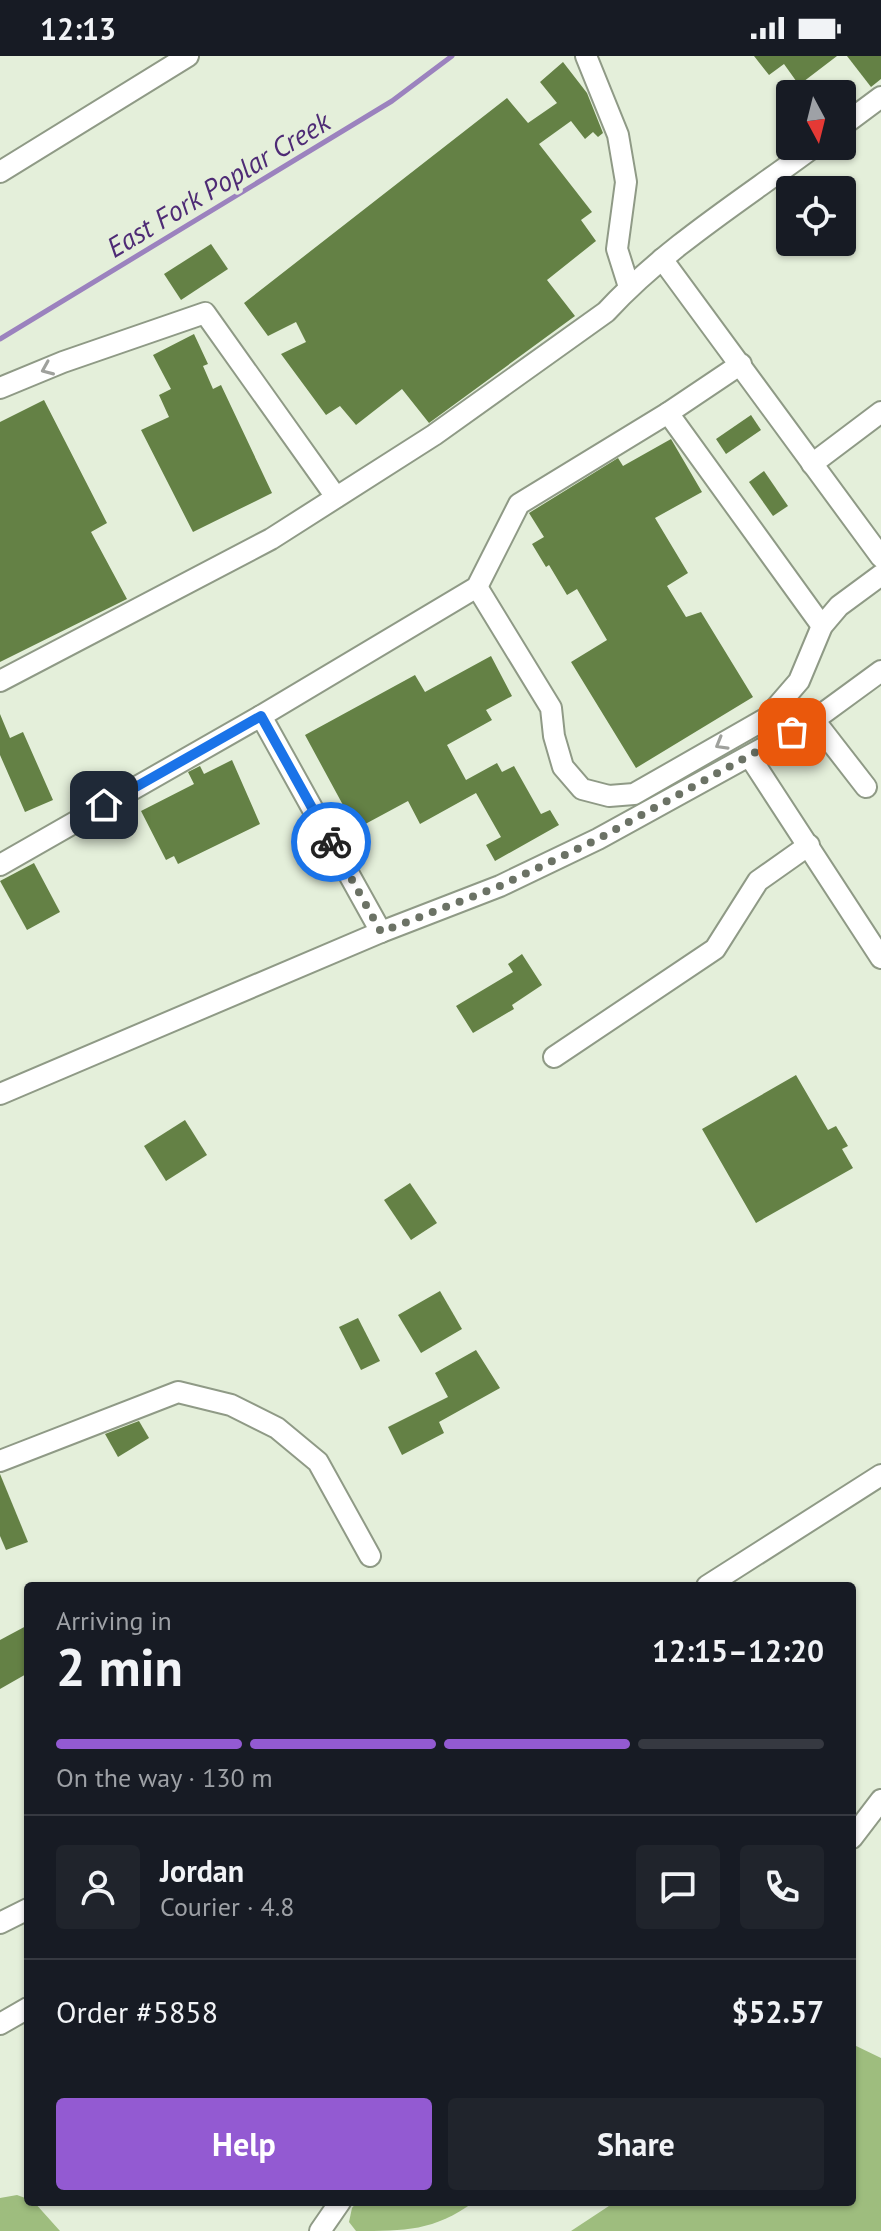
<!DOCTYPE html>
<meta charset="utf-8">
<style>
body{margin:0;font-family:"PT Sans",sans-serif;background:#20242c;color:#f1f3f6;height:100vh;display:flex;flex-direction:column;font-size:30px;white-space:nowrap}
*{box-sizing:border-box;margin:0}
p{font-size:26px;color:#9ea1a6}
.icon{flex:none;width:44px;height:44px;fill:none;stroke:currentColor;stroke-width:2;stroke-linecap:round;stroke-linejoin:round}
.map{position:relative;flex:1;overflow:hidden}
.sheet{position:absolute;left:24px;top:1526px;width:832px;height:624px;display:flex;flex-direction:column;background:#171b24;border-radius:8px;box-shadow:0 2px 6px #0004}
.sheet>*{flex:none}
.needle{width:52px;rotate:173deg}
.controls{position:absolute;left:776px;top:24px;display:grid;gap:16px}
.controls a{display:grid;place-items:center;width:80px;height:80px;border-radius:8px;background:#171b24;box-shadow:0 2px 6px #0004;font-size:40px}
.pin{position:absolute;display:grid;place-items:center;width:68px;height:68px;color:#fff;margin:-34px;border-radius:16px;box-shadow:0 4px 12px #0006}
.courier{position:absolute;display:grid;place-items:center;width:80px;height:80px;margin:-40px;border:6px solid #1a73e8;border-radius:50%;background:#fff;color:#222;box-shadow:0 2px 10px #0007}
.overview em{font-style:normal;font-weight:700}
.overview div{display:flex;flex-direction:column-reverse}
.overview{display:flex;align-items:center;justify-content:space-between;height:136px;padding:0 32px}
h1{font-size:52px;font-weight:700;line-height:60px}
.bar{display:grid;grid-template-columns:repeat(4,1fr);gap:12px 8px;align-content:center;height:96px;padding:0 32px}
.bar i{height:10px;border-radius:6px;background:#363941}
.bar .on{background:#935ad2}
.bar p{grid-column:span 4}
.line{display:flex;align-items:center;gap:20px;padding:0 32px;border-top:2px solid #363941}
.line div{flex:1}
.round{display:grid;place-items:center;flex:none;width:84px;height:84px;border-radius:8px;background:#20242c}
.button{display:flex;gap:16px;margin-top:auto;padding:16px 32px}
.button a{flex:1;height:92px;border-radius:8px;background:#935ad2;color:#fff;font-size:32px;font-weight:700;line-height:92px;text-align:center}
.button a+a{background:#20242c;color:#f1f3f6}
.status{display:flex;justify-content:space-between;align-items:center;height:56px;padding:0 40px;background:#171b24;direction:ltr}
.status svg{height:22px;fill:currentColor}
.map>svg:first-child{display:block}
.forest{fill:#9ebd7e}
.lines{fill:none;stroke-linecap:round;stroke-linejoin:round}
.stream{stroke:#9b82be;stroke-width:5}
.building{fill:#648145}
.minor-casing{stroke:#8f9a86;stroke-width:24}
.minor{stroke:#fff;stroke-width:20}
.oneway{stroke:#9fa19d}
.done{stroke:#6b7265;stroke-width:8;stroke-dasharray:0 14.4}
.route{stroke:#1a73e8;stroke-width:10}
.labels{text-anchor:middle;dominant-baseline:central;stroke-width:7;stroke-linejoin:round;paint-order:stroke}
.water-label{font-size:28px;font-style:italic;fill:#4e2b75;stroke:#e4efda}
</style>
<div class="status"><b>12:13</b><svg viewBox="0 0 49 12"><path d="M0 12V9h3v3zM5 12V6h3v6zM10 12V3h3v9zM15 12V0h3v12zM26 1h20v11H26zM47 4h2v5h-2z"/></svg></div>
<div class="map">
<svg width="881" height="2175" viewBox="0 0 881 2175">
<rect width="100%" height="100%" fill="#e4efda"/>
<g class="forest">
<path d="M 852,1988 L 881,2002 L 881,2175 L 571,2175 L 615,2146 L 852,2146 Z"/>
<path d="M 17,2139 L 28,2143 L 28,2146 L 34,2146 L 60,2175 L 0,2175 L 0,2142 Z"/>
<path d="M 357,2146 L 474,2146 C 434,2175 405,2175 356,2175 L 349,2166 L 352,2152 Z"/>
</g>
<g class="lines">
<path class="stream" d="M 0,283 L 392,45 L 452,0"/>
</g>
<g class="building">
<path d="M 754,0 L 837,0 L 799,29 L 784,8 L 769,19 Z"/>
<path d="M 847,0 L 881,0 L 881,23 L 871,31 Z"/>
<path d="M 563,6 L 587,37 L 603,77 L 598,81 L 593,76 L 585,83 L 571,65 L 539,88 L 592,156 L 581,164 L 596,185 L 547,224 L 575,260 L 429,367 L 402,333 L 356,369 L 340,350 L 326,359 L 281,298 L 306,286 L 296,266 L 268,280 L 244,247 L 507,42 L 528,67 L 557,47 L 540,26 Z"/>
<path d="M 211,188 L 228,213 L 181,244 L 164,218 Z"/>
<path d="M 194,278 L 208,308 L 203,310 L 213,333 L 221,329 L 272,437 L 193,476 L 141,374 L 169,361 L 159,339 L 171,333 L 153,299 Z"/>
<path d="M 44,344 L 107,467 L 91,476 L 127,543 L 0,606 L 0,366 Z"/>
<path d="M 751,359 L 761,374 L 726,398 L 716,383 Z"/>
<path d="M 671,383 L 702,436 L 655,462 L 688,517 L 667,530 L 686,561 L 701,556 L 753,641 L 636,712 L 571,606 L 607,584 L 577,533 L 567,539 L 549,509 L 546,511 L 532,488 L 544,481 L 529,457 L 618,402 L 623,410 Z"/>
<path d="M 764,415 L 788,450 L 773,460 L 749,426 Z"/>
<path d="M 491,600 L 512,640 L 486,654 L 492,664 L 447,689 L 466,724 L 497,707 L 502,716 L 514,710 L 541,758 L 550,754 L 559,769 L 495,805 L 486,789 L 501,781 L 476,737 L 420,768 L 408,745 L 356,773 L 305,679 L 415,619 L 425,636 Z"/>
<path d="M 0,658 L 10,682 L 23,676 L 53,744 L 25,756 L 0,699 Z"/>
<path d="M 232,704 L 260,768 L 178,808 L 174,800 L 166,804 L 141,755 L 194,728 L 188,716 L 200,710 L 204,718 Z"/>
<path d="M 34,807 L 60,856 L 27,874 L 0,825 Z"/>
<path d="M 522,898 L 542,929 L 512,949 L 514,953 L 473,977 L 456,950 L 513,916 L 508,908 Z"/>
<path d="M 796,1019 L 828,1074 L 836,1070 L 848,1090 L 842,1093 L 853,1112 L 756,1167 L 702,1073 Z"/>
<path d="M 185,1064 L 207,1099 L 166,1125 L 144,1090 Z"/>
<path d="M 410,1127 L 437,1167 L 411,1184 L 384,1144 Z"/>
<path d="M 440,1235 L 462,1273 L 421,1297 L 398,1259 Z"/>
<path d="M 358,1262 L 380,1305 L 361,1314 L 339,1271 Z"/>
<path d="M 476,1294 L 500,1332 L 439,1366 L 444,1377 L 402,1399 L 388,1371 L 448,1341 L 435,1317 Z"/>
<path d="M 139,1365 L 149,1382 L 118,1401 L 105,1378 Z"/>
<path d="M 0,1418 L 28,1486 L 6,1494 L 0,1480 Z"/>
<path d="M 28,1569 L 28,1617 L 0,1633 L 0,1584 Z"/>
</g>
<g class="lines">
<defs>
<g id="minor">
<path d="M 586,0 L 618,79 L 626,126 L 617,193 L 629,231"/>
<path d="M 842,70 L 881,41"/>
<path d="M 0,116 L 188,0"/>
<path d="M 662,203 L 881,501"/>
<path d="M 0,332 L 63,306 L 205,257 L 336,441"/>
<path d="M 668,357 L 822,570"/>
<path d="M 812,408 L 881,356"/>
<path d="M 477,531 L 551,652 L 554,680 L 563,711 L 582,733 L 609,740 L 634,738 L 767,662 L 799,625 L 822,570 L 839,550 L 881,519"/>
<path d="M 0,625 L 271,483 L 434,379 L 606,256 C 666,191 744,143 815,90"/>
<path d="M 261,660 L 381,876"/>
<path d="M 814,664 L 866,731"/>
<path d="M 750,701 L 881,902"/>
<path d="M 0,809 L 261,660 L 477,531 L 519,448 L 668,357 L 741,308"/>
<path d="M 554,1001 L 715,893 L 758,825 L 809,789"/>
<path d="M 0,1038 L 381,876 L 500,830 L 598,783 L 814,664 L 881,615"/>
<path d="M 0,1405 L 178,1336 L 231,1349 L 277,1372 L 318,1406 L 370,1500"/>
<path d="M 707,1530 L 881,1419"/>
<path d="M 852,1782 L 881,1744"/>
<path d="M 0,1867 L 28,1853"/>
<path d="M 0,1968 L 28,1952"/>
<path d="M 320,2175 L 340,2146"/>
</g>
</defs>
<use href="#minor" class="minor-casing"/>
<use href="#minor" class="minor"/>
</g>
<defs><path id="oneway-chevron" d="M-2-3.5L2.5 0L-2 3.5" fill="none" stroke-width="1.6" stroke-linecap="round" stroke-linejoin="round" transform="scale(2)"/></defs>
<g class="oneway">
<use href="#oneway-chevron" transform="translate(47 313) rotate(157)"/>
<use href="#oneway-chevron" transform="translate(721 688) rotate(150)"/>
</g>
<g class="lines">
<path class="done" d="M 331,786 L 381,876 L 500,830 L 598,783 L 792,676"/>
<path class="route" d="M 104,749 L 261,660 L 331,786"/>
</g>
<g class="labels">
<g class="water-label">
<text transform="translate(218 128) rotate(-31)">East Fork Poplar Creek</text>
</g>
</g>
</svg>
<div class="controls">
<a><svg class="needle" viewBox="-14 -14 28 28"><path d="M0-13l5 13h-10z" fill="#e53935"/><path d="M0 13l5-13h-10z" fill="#9ea1a6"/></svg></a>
<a><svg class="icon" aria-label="locate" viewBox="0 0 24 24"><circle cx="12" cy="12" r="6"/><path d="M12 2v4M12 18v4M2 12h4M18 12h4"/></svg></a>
</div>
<div class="pin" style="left:792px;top:676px;background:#ea580c"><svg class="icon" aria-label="bag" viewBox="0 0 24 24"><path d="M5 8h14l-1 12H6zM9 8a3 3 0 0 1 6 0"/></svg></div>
<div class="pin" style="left:104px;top:749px;background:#1f2937"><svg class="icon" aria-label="home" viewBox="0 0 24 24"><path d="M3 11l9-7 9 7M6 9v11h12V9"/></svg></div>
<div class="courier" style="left:331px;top:786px"><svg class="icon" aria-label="bike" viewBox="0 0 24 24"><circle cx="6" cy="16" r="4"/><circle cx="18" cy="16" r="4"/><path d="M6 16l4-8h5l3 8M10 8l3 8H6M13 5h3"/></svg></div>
<section class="sheet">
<div class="overview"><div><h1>2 min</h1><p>Arriving in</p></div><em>12:15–12:20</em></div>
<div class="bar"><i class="on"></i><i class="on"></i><i class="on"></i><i></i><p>On the way · 130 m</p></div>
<div class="line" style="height:144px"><a class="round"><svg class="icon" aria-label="person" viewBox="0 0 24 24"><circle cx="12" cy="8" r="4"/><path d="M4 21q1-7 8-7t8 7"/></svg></a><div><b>Jordan</b><p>Courier · 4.8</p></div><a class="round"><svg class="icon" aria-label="chat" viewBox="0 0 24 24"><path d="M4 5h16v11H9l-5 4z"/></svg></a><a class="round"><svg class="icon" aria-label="phone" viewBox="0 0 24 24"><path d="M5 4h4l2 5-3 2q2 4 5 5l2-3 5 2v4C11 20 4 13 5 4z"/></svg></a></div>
<div class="line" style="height:104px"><div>Order #5858</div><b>$52.57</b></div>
<div class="button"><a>Help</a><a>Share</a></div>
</section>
</div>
